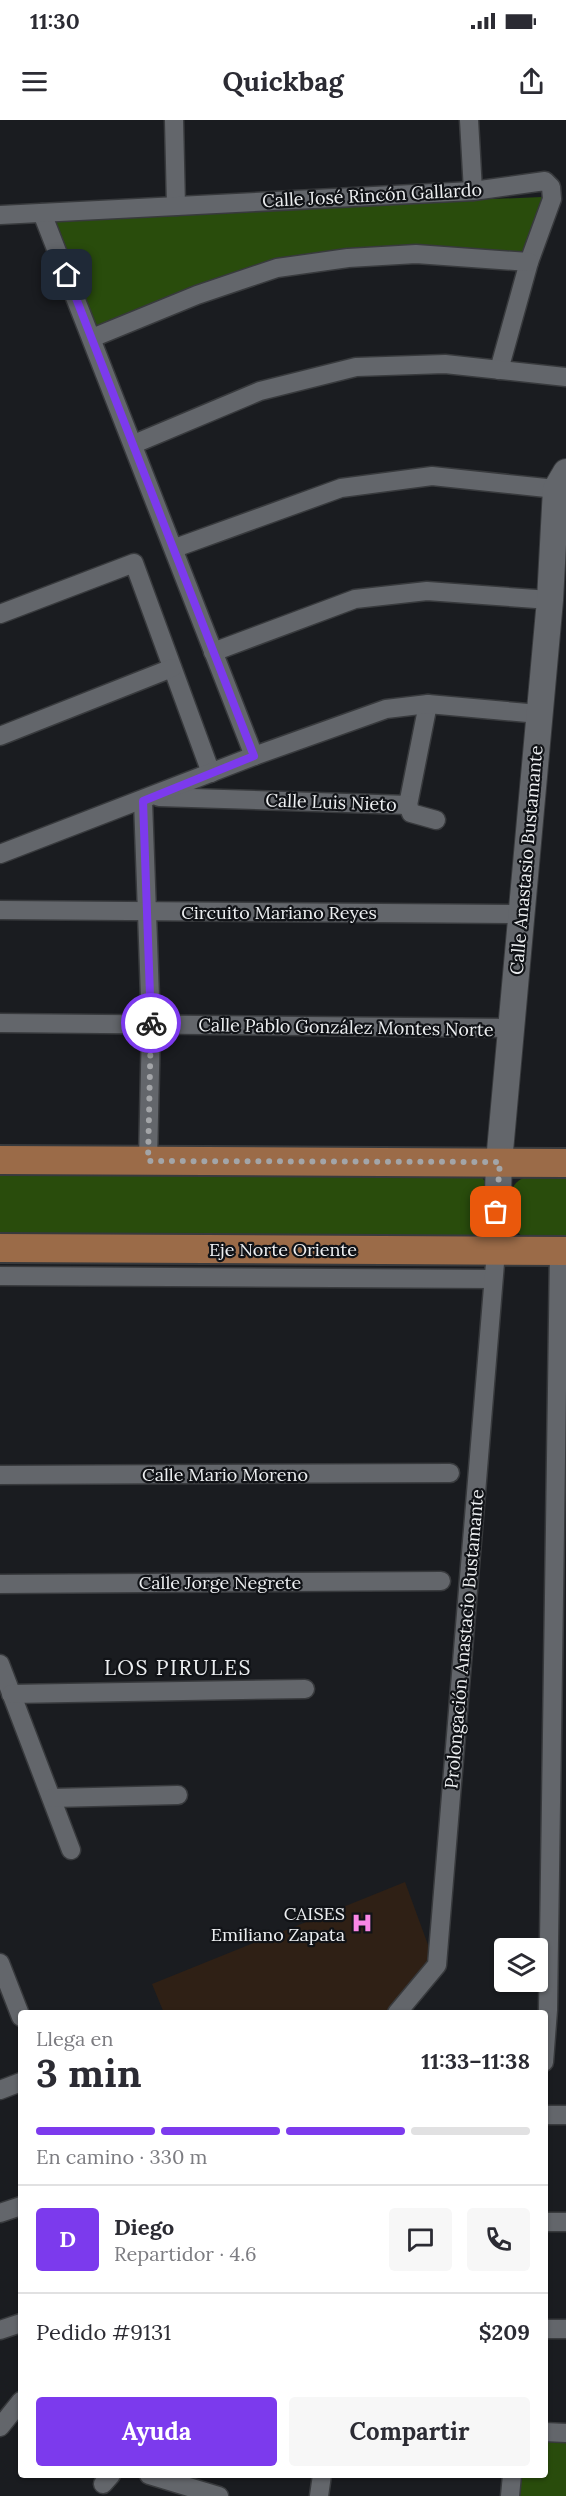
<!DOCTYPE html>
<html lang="es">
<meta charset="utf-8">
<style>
body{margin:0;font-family:Lora,serif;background:#f7f7f7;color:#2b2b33;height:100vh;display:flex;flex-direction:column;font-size:22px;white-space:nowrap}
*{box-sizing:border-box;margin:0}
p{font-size:20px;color:#7c7c81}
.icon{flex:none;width:33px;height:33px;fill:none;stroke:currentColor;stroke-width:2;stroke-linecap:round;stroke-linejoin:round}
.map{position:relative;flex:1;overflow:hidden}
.drawer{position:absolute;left:18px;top:1890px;width:530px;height:468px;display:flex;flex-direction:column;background:#fff;border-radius:6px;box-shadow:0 2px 4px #0004}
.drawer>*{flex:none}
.fabs{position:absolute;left:494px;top:1818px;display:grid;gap:12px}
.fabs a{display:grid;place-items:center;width:54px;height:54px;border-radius:6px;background:#fff;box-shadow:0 2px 4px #0004;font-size:30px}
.pin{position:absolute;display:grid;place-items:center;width:51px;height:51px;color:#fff;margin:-26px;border-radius:12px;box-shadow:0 3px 9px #0006}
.courier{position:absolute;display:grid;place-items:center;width:60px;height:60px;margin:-30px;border:4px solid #7c3aed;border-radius:50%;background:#fff;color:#222;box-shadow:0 2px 8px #0007}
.overview em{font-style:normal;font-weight:800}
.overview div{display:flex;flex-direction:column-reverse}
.overview{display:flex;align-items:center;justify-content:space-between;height:102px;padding:0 18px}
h1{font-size:39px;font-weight:800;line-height:45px}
.bar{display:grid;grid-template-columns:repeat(4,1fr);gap:9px 6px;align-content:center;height:72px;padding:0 18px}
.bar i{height:8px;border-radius:4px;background:#e1e1e2}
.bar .current{background:#7c3aed}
.bar p{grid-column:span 4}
.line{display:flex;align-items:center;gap:15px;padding:0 18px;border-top:2px solid #e1e1e2}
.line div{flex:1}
.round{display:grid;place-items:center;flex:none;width:63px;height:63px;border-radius:6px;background:#f7f7f7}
.primary-button{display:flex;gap:12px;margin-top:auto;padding:12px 18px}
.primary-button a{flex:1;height:69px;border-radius:6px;background:#7c3aed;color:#fff;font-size:24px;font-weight:800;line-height:69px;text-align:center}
.primary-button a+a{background:#f7f7f7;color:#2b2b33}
.status{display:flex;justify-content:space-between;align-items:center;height:42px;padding:0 30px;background:#fff;direction:ltr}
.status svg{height:16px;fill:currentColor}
header{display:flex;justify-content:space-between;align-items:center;height:78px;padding:0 18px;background:#fff;font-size:27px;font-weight:800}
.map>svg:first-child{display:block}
.medical{fill:#2f2015}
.green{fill:#294c0c}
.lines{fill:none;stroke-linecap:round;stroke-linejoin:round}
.street-casing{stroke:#383a3d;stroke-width:21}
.secondary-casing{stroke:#383a3d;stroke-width:28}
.primary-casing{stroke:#383a3d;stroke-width:32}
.street{stroke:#63666b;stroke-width:18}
.secondary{stroke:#63666b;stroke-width:26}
.primary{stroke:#9b6b48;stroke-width:28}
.done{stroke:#a3a5a8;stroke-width:6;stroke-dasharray:0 10.8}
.route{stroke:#7c3aed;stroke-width:8}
.labels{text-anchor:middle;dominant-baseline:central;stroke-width:4.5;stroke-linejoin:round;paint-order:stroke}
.street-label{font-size:18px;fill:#edeff1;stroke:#111317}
.poi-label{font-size:18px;fill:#edeff1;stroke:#111317;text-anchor:end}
.quarter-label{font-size:21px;letter-spacing:1.5px;fill:#edeff1;stroke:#111317}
</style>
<div class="status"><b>11:30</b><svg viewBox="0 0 49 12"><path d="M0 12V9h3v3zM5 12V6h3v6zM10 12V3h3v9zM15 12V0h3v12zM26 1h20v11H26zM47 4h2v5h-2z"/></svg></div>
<header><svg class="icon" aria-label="menu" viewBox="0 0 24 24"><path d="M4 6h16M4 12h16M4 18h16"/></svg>Quickbag<svg class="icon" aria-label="share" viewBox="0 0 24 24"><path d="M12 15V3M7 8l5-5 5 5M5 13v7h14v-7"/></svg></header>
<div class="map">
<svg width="566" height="2376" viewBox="0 0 566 2376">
<rect width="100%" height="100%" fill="#1a1c20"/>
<path class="medical" d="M 405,1762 L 435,1844 L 394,1893 L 164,1893 L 152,1864 Z"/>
<g class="green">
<path d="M 542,77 L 525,132 L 409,126 L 332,132 L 98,209 L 52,97 Z"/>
<path d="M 0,1051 L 480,1055 L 489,1066 L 484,1112 L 468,1118 L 0,1114 Z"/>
<path d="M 528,1055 L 566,1055 L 566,1119 C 554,1119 534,1123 524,1117 C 506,1109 504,1077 516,1063 C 519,1060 524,1057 528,1055 Z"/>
<path d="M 545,2319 L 566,2319 L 566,2376 L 520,2376 L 521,2355 L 544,2355 Z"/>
</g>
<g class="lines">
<defs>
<g id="street">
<path d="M 174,0 L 176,86"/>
<path d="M 469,0 L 473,71"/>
<path d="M 42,93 L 254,636"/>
<path d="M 0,95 L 473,71 L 545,61 L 551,67 L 552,79 L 529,142 L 499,250"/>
<path d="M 92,218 L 197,175 L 277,148 L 348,138 L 416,134 L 529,142"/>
<path d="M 134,324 L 260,271 L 356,247 L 445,244 L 566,257"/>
<path d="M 175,428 L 341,368 L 432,356 L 556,369"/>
<path d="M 0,494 L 134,443 L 211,653"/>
<path d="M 213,532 L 355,479 L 427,471 L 550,480"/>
<path d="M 0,616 L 172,548"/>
<path d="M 159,677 L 408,685 L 428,584"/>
<path d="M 143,681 L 151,905 L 148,1041"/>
<path d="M 408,685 L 411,693 L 436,700"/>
<path d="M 0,734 L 254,636 L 386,589 L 428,584 L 539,594"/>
<path d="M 0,790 L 521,794"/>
<path d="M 0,903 L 511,908"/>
<path d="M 0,1156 L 493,1159"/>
<path d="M 0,1355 L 450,1353"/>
<path d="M 0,1464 L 441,1461"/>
<path d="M 0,1544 L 71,1730"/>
<path d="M 11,1574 L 305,1569"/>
<path d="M 52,1678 L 178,1675"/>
<path d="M 0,1843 L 21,1897"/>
<path d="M 397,1893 L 437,1845 L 496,1131"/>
<path d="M 544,1942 L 548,1890 L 559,1131"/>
<path d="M 0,1970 L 21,1962"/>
<path d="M 544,1995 L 566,1995"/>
<path d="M 0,2093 L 21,2086"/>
<path d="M 544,2102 L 566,2102"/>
<path d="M 544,2209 L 566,2209"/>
<path d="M 0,2210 L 21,2203"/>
<path d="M 0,2307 L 21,2281"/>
<path d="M 544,2312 L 566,2313"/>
<path d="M 149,2355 L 219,2376"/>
<path d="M 103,2364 L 111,2355"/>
<path d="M 319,2376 L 322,2355"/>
<path d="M 510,2376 L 512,2355"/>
</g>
<path id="secondary" d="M 496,1131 L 499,1042 L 550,480 L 556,369 L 566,352"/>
<g id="primary">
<path d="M 0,1040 L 566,1043"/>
<path d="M 0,1128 L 566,1131"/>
</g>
</defs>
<use href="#street" class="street-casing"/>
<use href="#secondary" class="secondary-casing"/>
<use href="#primary" class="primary-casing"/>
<use href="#street" class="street"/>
<use href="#secondary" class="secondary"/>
<use href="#primary" class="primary"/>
</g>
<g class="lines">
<path class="done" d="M 151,903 L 148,1041 L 500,1042 L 496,1092"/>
<path class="route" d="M 67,155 L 254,636 L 143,681 L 151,903"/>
</g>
<defs>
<symbol id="hospital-bare" viewBox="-9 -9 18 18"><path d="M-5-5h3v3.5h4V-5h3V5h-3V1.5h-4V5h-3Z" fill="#fa87e6" stroke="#111317" stroke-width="2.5" paint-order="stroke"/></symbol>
</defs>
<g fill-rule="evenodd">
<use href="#hospital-bare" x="347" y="1788" width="30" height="30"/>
</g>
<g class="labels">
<g class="street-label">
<text transform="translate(372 75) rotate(-3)">Calle José Rincón Gallardo</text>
<text transform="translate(331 682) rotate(2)">Calle Luis Nieto</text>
<text transform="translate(526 740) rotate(-85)">Calle Anastasio Bustamante</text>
<text x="279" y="792">Circuito Mariano Reyes</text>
<text transform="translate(346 907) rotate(1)">Calle Pablo González Montes Norte</text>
<text x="283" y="1129">Eje Norte Oriente</text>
<text x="225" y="1354">Calle Mario Moreno</text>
<text x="220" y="1462">Calle Jorge Negrete</text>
<text transform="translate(464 1519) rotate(-85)">Prolongación Anastacio Bustamante</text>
</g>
<g class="poi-label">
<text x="345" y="1793">CAISES<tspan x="345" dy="21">Emiliano Zapata</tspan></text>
</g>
<g class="quarter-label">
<text x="178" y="1547">LOS PIRULES</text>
</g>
</g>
</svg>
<div class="fabs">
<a><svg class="icon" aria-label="layers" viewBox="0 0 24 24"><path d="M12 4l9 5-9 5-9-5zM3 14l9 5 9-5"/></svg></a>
</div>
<div class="pin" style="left:496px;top:1092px;background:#ea580c"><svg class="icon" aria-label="bag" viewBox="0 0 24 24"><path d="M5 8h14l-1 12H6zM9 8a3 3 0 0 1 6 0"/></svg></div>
<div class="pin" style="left:67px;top:155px;background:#1f2937"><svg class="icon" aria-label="home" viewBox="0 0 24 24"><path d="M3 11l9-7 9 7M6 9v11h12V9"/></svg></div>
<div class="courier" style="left:151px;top:903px"><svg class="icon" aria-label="bike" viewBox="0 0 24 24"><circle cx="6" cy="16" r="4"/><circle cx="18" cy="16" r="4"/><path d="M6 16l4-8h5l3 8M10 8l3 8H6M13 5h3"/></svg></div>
<section class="drawer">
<div class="overview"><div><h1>3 min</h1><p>Llega en</p></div><em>11:33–11:38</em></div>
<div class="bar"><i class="current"></i><i class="current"></i><i class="current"></i><i></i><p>En camino · 330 m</p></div>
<div class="line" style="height:108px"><b class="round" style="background:#7c3aed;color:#fff">D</b><div><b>Diego</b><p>Repartidor · 4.6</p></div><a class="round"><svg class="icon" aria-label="chat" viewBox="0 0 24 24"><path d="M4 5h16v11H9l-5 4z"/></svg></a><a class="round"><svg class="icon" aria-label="phone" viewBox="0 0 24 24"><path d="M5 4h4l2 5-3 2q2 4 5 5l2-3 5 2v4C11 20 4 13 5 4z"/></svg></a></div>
<div class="line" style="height:78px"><div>Pedido #9131</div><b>$209</b></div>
<div class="primary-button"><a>Ayuda</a><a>Compartir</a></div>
</section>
</div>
